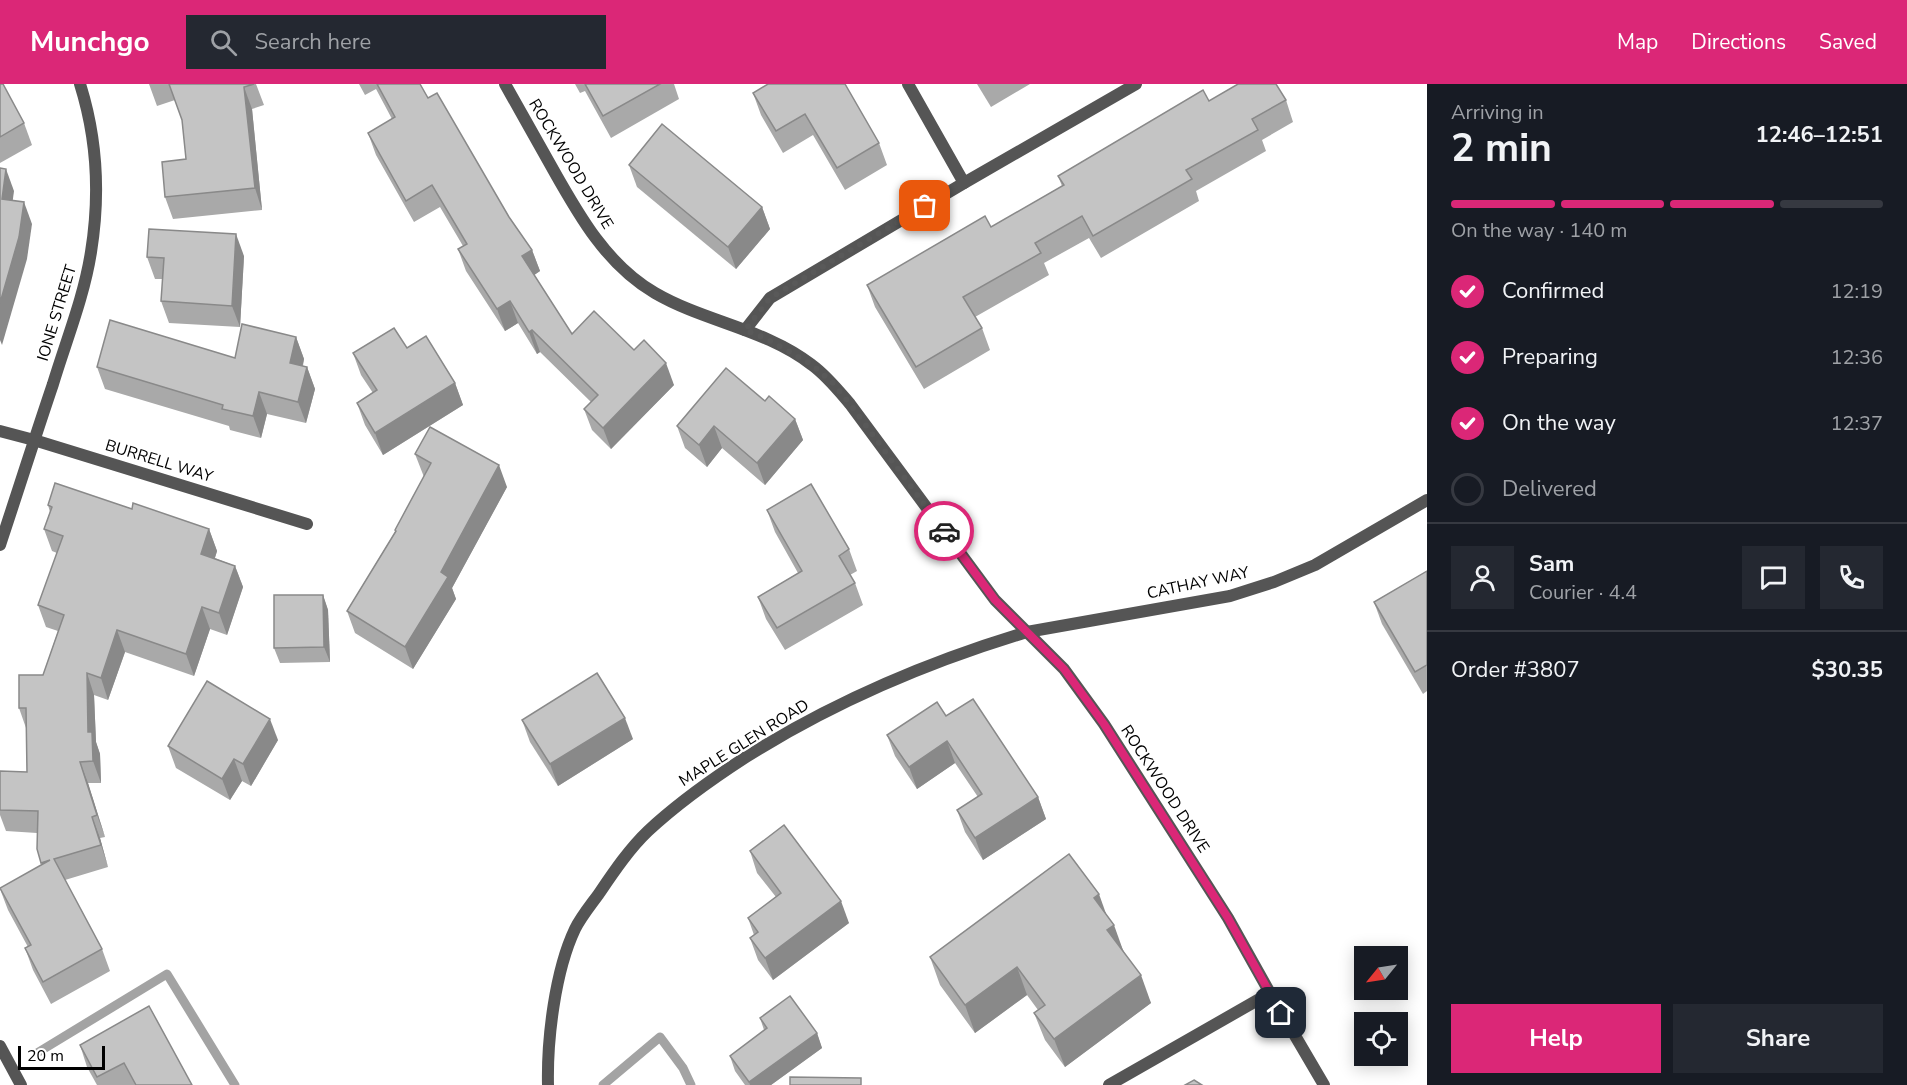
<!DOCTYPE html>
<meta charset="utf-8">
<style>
body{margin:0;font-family:"Nunito Sans",sans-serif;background:#242831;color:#f1f3f6;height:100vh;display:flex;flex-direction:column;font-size:22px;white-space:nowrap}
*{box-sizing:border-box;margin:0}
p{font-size:20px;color:#9ea1a6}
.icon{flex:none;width:33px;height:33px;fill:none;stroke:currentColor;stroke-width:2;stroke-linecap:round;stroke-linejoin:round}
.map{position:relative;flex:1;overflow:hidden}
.drawer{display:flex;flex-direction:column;background:#171b24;width:480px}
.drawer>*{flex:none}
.needle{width:39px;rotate:240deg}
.fabs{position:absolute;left:1354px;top:862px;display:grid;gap:12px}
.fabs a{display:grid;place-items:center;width:54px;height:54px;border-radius:0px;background:#171b24;box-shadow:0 3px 15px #0003;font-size:30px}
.scale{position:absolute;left:18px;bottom:15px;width:87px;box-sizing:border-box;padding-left:6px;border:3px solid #000;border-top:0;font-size:16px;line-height:21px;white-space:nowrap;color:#000;-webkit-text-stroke:4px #fff;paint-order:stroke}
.pin{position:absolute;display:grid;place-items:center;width:51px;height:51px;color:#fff;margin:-26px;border-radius:12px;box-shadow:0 3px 9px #0006}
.courier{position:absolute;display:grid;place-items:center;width:60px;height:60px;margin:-30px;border:4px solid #db2777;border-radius:50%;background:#fff;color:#222;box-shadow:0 2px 8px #0007}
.summary em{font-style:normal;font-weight:700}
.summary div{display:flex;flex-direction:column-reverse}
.summary{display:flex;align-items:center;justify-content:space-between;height:102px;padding:0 24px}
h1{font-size:39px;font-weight:700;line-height:45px}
.bar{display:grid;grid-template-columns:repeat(4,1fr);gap:9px 6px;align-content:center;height:72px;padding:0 24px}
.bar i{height:8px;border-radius:4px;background:#363941}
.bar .current{background:#db2777}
.bar p{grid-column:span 4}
.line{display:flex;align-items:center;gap:15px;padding:0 24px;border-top:2px solid #363941}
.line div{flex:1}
.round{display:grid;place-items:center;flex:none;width:63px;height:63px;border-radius:0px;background:#242831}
ol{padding:0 24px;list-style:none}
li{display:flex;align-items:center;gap:18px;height:66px}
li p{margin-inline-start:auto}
li .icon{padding:6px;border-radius:50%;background:#db2777;color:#fff;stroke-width:4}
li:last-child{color:#9ea1a6}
li i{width:33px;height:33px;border:3px solid #363941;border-radius:50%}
.primary-button{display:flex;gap:12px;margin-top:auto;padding:12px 24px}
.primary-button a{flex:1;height:69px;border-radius:0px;background:#db2777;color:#fff;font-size:24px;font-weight:700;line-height:69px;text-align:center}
.primary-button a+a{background:#242831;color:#f1f3f6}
header{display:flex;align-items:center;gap:36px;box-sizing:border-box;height:84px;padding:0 30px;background:#db2777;color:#fff}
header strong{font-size:28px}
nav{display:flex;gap:33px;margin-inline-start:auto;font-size:21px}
.search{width:420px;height:54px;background:#242831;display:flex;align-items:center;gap:15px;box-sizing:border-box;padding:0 21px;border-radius:0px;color:#9ea1a6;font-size:22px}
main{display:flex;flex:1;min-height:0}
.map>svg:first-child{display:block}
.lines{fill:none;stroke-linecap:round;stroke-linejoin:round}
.stream{stroke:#a3a3a3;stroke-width:9}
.minor{stroke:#555;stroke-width:12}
.wall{fill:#a9a9a9}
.shaded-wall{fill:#898989}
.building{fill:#c4c4c4;stroke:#898989;stroke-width:1.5}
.done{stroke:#595959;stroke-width:6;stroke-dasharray:0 10.8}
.route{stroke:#db2777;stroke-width:8}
.labels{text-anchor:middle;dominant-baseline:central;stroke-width:4.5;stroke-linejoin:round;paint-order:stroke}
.street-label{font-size:16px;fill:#000;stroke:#fff}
</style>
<header>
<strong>Munchgo</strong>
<div class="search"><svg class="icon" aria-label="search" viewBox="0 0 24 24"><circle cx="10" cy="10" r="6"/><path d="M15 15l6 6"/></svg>Search here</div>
<nav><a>Map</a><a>Directions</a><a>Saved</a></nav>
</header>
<main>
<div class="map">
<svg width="1427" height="1001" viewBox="0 0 1427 1001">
<rect width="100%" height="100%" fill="#fff"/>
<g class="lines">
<g class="stream">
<path d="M 37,969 L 167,890 L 235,1001"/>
<path d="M 603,1001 L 660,953 L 683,984 L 691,1001"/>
</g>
<g class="minor">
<path d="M 505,0 C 520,27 535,53 550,80 C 577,128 605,180 655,209 C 705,238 766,245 812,281 C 827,292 838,306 850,320 L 995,516 L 1064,585 L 1104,640 L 1228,834 L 1270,909 L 1324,1001"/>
<path d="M 908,0 L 964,99"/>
<path d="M 745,246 L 770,214 L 964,99 L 1136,0"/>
<path d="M 0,347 L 34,356 L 307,440"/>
<path d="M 0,461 C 18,407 35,353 53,300 C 66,257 84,213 91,168 C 100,112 97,54 80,0"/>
<path d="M 0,962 L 21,1001"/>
<path d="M 548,1001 C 547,955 555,887 575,845 C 581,833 590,822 598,811 C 613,789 629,765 648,747 C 678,719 712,695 746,673 C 835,617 927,578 1027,548 L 1230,512 L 1274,498 L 1315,481 L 1427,416"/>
<path d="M 1109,1001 L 1270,909"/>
</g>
</g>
<g class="wall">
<path d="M 0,0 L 24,39 L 32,61 L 0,79 Z"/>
<path d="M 149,0 L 256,0 L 264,21 L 252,25 L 262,126 L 173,135 L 165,113 L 186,75 L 182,36 L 175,16 L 157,22 Z"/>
<path d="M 359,0 L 420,0 L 428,14 L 532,166 L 540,187 L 534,191 L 572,250 L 634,266 L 674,301 L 611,365 L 592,346 L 584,325 L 591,318 L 540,268 L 537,270 L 518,239 L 505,247 L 466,187 L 458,165 L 463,162 L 440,123 L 414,138 L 376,71 L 368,49 L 392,35 L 376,5 L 365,11 Z"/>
<path d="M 575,0 L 674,0 L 679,15 L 611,54 L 585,7 L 580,9 Z"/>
<path d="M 977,0 L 1030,0 L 991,23 Z"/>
<path d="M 753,9 L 879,59 L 887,81 L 845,106 L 813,51 L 783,69 L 761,31 Z"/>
<path d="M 1286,16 L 1293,38 L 1262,56 L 1266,67 L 1196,107 L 1199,117 L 1101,174 L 1089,154 L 1044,179 L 1049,191 L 975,233 L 982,244 L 990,266 L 924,305 L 875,223 L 867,201 L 991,143 L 1062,102 L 1058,92 L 1209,17 Z"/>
<path d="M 629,81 L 762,123 L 770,145 L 736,185 L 637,103 Z"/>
<path d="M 244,172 L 240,243 L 169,239 L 161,217 L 163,195 L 155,195 L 147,173 Z"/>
<path d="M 296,253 L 304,275 L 303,282 L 307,283 L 315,305 L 306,339 L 267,330 L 261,354 L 230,346 L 229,342 L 105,305 L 97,283 L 235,274 Z"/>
<path d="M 407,264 L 455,299 L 463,321 L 383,371 L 365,341 L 357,319 L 373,309 L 361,291 L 353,269 Z"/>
<path d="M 765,317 L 795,335 L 803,356 L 765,401 L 722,364 L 707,383 L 685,364 L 677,342 Z"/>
<path d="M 415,370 L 507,403 L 452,504 L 456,515 L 413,585 L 355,549 L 347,527 L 395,448 L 395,446 L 424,393 Z"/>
<path d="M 48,421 L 132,425 L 209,445 L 217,467 L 215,474 L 235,482 L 243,503 L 227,551 L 210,545 L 194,592 L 125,568 L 108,616 L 94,611 L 96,658 L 100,670 L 101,699 L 88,699 L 105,753 L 100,754 L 108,783 L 65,796 L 102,865 L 110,887 L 51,920 L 33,886 L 25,864 L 28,863 L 8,826 L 0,805 L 42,781 L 37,765 L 37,749 L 6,747 L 0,731 L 0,687 L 27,688 L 26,644 L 19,624 L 43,591 L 58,547 L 46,543 L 38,521 L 57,469 L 52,467 L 44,445 L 50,428 Z"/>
<path d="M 767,426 L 849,465 L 857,487 L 850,491 L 855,499 L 863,521 L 785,566 L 766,535 L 758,513 L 798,489 L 775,448 Z"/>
<path d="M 1427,487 L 1427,607 L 1423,610 L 1382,540 L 1374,518 Z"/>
<path d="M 323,511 L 328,526 L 330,578 L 280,579 L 274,564 Z"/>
<path d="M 946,632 L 1038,713 L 1046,735 L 983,776 L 965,748 L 957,726 L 978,713 L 955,679 L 917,705 L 895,672 L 887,651 Z"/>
<path d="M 522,636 L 633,655 L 558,702 L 530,658 Z"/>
<path d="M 278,656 L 251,702 L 242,697 L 230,716 L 176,684 L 168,662 Z"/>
<path d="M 750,767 L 849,839 L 773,896 L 758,876 L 750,854 L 754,851 L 748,834 L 776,813 L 757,789 Z"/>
<path d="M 1106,830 L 1124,868 L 1151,919 L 1065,983 L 1045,956 L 1034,929 L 1038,926 L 1027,911 L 975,949 L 940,901 L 930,873 Z"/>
<path d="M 760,934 L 817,949 L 822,964 L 771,1001 L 745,1001 L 735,987 L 730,972 L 764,946 Z"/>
<path d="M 80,961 L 192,1001 L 97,1001 L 87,983 Z"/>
</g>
<g class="shaded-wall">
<path d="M 244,3 L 252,25 L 262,126 L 255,104 Z"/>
<path d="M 6,85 L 14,107 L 10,137 L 2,115 Z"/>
<path d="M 24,118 L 32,140 L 27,175 L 2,261 L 0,256 L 0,219 Z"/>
<path d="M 762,123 L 770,145 L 736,185 L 728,163 Z"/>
<path d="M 236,150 L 244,172 L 240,243 L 232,222 Z"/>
<path d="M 532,166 L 540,187 L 530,194 L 522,172 Z"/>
<path d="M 510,217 L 518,239 L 505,247 L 497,225 Z"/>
<path d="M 532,246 L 540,268 L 537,270 L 529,248 Z"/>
<path d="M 296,253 L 304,275 L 298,301 L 290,279 Z"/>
<path d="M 666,279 L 674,301 L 611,365 L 603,344 Z"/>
<path d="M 307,283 L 315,305 L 306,339 L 298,318 Z"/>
<path d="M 455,299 L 463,321 L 383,371 L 375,349 Z"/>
<path d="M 259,308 L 267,330 L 261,354 L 253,332 Z"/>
<path d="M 795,335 L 803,356 L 765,401 L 757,379 Z"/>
<path d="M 714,342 L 722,364 L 707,383 L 699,361 Z"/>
<path d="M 499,381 L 507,403 L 452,504 L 456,515 L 413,585 L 405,563 L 441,488 Z"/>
<path d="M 209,445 L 217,467 L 209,492 L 201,470 Z"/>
<path d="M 235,482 L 243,503 L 227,551 L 219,529 Z"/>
<path d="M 323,511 L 328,526 L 330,578 L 324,563 Z"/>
<path d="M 202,523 L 210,545 L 194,592 L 186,570 Z"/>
<path d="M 117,546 L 125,568 L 108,616 L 101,594 Z"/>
<path d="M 87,589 L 94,611 L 96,658 L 100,670 L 101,699 L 93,677 L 88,648 Z"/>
<path d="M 625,634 L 633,655 L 558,702 L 550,680 Z"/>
<path d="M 270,635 L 278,656 L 251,702 L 243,680 Z"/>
<path d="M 947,657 L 955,679 L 917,705 L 909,683 Z"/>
<path d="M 234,675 L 242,697 L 230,716 L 222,695 Z"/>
<path d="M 80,678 L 88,699 L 105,753 L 97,731 Z"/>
<path d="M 1038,713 L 1046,735 L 983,776 L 975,754 Z"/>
<path d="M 92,733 L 100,754 L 108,783 L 101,761 Z"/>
<path d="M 1099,810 L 1109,838 L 1094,814 Z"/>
<path d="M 841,817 L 849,839 L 773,896 L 765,874 Z"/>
<path d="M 1114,841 L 1124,869 L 1107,846 Z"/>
<path d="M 1017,883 L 1027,911 L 975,949 L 965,921 Z"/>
<path d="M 1141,891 L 1151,919 L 1065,983 L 1054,955 Z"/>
<path d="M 817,949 L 822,964 L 771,1001 L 750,1001 L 749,998 Z"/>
</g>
<g class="building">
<path d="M 0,0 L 3,0 L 24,39 L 0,53 Z"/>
<path d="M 169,0 L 254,0 L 244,3 L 255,104 L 165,113 L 162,78 L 186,75 L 182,36 Z"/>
<path d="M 377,0 L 420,0 L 428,14 L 437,9 L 509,133 L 532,166 L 522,172 L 572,250 L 594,227 L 634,266 L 644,256 L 666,279 L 603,344 L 584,325 L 598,311 L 532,246 L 529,248 L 510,217 L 497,225 L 458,165 L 467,160 L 432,101 L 406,117 L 368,49 L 395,33 Z"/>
<path d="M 585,0 L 660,0 L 603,32 Z"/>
<path d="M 768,0 L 845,0 L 879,59 L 837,84 L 805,30 L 776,47 L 753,9 Z"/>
<path d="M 1238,0 L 1276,0 L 1286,16 L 1252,35 L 1258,46 L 1186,86 L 1192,95 L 1093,152 L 1082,132 L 1035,159 L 1041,169 L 963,213 L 982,244 L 916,283 L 867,201 L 985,132 L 991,143 L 1064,101 L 1058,92 L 1203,6 L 1209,17 Z"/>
<path d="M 662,40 L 762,123 L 728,163 L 629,81 Z"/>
<path d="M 0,84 L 6,85 L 2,115 L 24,118 L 19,153 L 0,219 Z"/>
<path d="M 149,145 L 236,150 L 232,222 L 161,217 L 164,174 L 147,173 Z"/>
<path d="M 110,236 L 235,274 L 242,240 L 296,253 L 290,279 L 307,283 L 298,318 L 259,308 L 253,332 L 222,325 L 223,321 L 97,283 Z"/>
<path d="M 394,244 L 407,264 L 426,252 L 455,299 L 375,349 L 357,319 L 377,306 L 353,269 Z"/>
<path d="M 726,284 L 765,317 L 769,312 L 795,335 L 757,379 L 714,342 L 699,361 L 677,342 Z"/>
<path d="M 430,343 L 499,381 L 441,488 L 448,493 L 405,563 L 347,527 L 396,447 L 395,446 L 431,379 L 415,370 Z"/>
<path d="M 55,399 L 132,425 L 133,419 L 209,445 L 201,470 L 235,482 L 219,529 L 202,523 L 186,570 L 117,546 L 101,594 L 87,589 L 88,648 L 92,648 L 93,677 L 80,678 L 97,731 L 92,733 L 101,761 L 54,775 L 102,865 L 43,898 L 25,864 L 31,861 L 0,804 L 50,776 L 41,779 L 37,765 L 38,727 L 0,726 L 0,687 L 27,688 L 26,624 L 19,624 L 19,591 L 43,591 L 64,531 L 38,521 L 63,452 L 44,445 L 52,423 L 48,421 Z"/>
<path d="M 811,400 L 849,465 L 839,472 L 855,499 L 777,544 L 758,513 L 802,487 L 767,426 Z"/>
<path d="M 1427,487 L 1427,581 L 1415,588 L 1374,518 Z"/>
<path d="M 274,511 L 323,511 L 324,563 L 274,564 Z"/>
<path d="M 597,589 L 625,634 L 550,680 L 522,636 Z"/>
<path d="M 207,597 L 270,635 L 243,680 L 234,675 L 222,695 L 168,662 Z"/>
<path d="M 973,615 L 1038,713 L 975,754 L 957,726 L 982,710 L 947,657 L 909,683 L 887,651 L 937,618 L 946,632 Z"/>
<path d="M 784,741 L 841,817 L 765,874 L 750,854 L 758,848 L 748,834 L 781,809 L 750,767 Z"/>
<path d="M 1069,770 L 1099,810 L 1094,814 L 1114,841 L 1107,846 L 1141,891 L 1054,955 L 1034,929 L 1045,921 L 1017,883 L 965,921 L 930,873 Z"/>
<path d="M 790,912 L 817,949 L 749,998 L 730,972 L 767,944 L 760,934 Z"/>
<path d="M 149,922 L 192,1001 L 136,1001 L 124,979 L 97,993 L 80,961 Z"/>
<path d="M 790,993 L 861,994 L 861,1001 L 790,1001 Z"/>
<path d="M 1194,996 L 1202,1001 L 1185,1001 Z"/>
</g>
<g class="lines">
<path class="done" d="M 925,122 L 770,214 L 745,246 L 765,254 L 811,280 L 832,298 L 850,320 L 944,447"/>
<path class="route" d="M 944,447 L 995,516 L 1064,585 L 1104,640 L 1228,834 L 1281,929"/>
</g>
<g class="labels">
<g class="street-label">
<text transform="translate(571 80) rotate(59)">ROCKWOOD DRIVE</text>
<text transform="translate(57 229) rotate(-73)">IONE STREET</text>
<text transform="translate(159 377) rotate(17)">BURRELL WAY</text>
<text transform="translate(1198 499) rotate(-12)">CATHAY WAY</text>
<text transform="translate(744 659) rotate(-32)">MAPLE GLEN ROAD</text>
<text transform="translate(1165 705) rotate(57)">ROCKWOOD DRIVE</text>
</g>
</g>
</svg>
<div class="fabs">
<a><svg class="needle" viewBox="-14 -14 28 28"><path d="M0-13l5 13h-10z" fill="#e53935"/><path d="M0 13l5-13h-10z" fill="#9ea1a6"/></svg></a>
<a><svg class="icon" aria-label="locate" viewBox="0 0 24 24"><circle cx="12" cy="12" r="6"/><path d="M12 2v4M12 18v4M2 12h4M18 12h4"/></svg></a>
</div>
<div class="scale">20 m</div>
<div class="pin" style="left:925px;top:122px;background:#ea580c"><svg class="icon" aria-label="bag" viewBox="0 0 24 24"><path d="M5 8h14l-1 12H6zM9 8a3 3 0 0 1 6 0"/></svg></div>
<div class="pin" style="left:1281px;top:929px;background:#1f2937"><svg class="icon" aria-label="home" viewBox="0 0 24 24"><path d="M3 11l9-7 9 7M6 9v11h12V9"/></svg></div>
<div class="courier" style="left:944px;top:447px"><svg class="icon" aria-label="car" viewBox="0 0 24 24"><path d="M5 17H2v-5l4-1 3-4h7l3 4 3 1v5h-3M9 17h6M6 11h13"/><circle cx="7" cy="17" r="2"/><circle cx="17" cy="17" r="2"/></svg></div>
</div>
<section class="drawer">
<div class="summary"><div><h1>2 min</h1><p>Arriving in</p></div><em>12:46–12:51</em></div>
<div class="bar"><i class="current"></i><i class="current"></i><i class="current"></i><i></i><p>On the way · 140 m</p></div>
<ol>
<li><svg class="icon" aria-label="check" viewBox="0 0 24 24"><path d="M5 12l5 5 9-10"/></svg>Confirmed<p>12:19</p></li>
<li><svg class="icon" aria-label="check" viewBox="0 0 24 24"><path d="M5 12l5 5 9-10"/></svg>Preparing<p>12:36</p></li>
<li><svg class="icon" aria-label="check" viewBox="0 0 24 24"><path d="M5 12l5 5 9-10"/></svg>On the way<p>12:37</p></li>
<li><i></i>Delivered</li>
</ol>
<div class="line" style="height:108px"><a class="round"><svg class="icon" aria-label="person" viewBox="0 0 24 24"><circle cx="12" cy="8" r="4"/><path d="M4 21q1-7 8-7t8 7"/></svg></a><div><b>Sam</b><p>Courier · 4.4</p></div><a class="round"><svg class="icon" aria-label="chat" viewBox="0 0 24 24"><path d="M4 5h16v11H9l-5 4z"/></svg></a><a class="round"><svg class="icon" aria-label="phone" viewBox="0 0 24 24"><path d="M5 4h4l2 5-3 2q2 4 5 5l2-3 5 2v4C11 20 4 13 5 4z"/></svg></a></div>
<div class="line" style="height:78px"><div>Order #3807</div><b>$30.35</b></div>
<div class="primary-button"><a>Help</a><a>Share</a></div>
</section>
</main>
